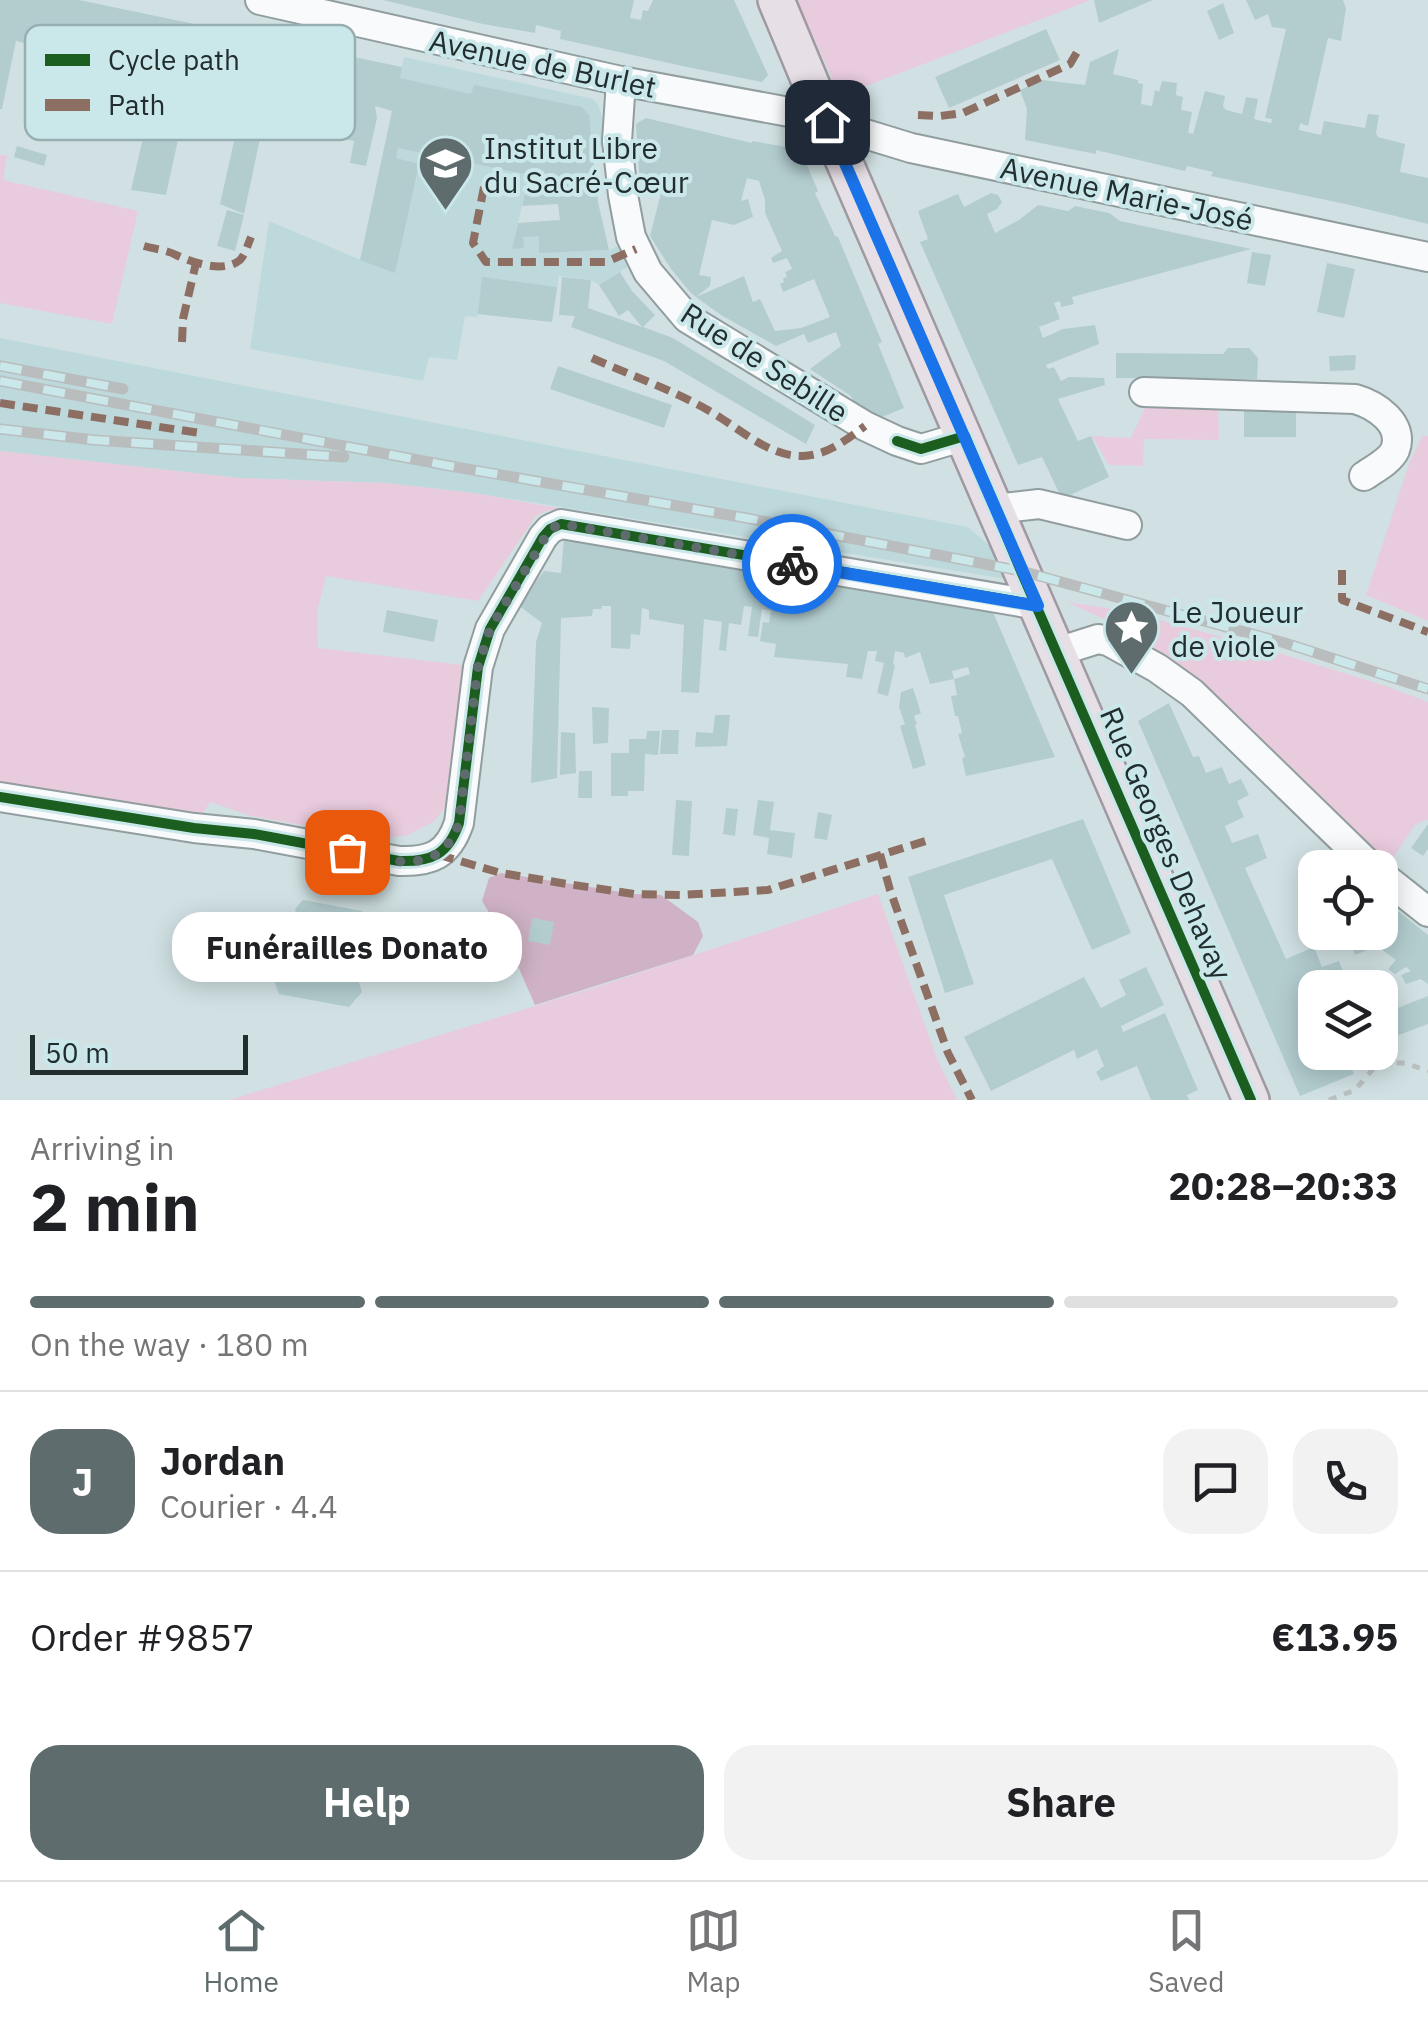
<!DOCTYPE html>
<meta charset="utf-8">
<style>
body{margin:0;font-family:"IBM Plex Sans",sans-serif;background:#f2f2f2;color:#202124;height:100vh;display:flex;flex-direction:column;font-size:38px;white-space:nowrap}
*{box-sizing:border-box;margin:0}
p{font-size:32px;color:#757577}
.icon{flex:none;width:55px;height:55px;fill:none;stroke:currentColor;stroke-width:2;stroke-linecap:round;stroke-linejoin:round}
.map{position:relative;height:1100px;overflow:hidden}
.drawer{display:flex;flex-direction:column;background:#fff;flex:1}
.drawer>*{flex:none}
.controls{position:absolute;left:1298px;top:850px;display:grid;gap:20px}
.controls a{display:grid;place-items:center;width:100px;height:100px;border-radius:20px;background:#fff;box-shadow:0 5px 25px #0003;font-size:50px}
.scale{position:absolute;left:30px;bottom:25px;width:218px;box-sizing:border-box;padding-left:10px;border:5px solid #222d2e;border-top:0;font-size:28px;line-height:35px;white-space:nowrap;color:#222d2e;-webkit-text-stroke:8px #cae7ea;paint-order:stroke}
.pin{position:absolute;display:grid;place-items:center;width:85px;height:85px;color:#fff;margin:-42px;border-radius:20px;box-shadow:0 5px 15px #0006}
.courier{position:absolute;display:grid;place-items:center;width:100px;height:100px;margin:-50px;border:8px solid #1a73e8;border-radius:50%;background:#fff;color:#222;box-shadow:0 2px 12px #0007}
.bubble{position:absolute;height:70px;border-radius:30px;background:#fff;box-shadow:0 5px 25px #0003;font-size:32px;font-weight:700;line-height:70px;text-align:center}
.summary em{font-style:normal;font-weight:700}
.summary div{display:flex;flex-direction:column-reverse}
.summary{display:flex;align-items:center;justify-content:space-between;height:170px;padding:0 30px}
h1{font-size:65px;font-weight:700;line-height:75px}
.bar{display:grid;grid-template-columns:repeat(4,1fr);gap:15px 10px;align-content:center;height:120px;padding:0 30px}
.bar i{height:12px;border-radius:8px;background:#e0e0e0}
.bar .selected{background:#5f6c6d}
.bar p{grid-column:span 4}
.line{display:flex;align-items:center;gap:25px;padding:0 30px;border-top:2px solid #e0e0e0}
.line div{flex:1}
.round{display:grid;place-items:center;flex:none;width:105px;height:105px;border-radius:30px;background:#f2f2f2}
.button{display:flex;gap:20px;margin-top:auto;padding:20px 30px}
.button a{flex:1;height:115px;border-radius:30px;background:#5f6c6d;color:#fff;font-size:40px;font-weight:700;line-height:115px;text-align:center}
.button a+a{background:#f2f2f2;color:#202124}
.menu{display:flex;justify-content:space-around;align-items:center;height:140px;border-top:2px solid #e0e0e0;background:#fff;font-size:28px;color:#757577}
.menu a{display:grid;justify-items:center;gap:5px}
.menu .selected{color:#5f6c6d}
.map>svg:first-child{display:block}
.built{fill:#bdd9dc}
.green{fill:#e8cbdd}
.forest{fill:#cfb2c5}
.building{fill:#b3cdcf}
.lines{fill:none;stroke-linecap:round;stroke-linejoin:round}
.minor-casing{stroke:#919d9e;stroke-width:32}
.major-casing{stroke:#a099a2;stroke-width:40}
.path{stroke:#bbc0c0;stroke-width:5;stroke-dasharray:8 8;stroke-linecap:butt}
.minor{stroke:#f8fafb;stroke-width:28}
.major{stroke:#e6dfe5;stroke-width:35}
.rail-casing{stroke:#b9bdbe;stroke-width:11}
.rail{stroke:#cae7ea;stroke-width:8;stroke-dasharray:22;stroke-linecap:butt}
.quiet{stroke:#8d6e63;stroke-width:8;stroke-dasharray:15 8;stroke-linecap:butt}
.cycleway-casing{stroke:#cae7ea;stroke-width:16}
.cycleway{stroke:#1b5e20;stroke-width:10}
.done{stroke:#5f6c6d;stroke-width:10;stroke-dasharray:0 18}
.route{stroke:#1a73e8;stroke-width:12}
.labels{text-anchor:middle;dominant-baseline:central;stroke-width:8;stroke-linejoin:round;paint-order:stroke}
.street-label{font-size:30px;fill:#222d2e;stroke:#cae7ea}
.poi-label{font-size:30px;fill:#222d2e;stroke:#cae7ea;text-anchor:start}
.key{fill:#cae7ea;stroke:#98afb2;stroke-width:2.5}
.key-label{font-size:28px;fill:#222d2e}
</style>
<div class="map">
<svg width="1428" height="1100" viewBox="0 0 1428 1100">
<rect width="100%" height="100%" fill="#d1e1e3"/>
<g class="built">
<path d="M 404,57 L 593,99 L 598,104 L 602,117 L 603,146 L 553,155 L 529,175 L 515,236 L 539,236 L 540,252 L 609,250 L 618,246 L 629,266 L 599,285 L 591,280 L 559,276 L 552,322 L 478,314 L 477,317 L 465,316 L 457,360 L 429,357 L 423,381 L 250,349 L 269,221 L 361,260 Z"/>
<path d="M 0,338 L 968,527 L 993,549 L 1006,579 L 474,493 L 386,483 L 239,478 L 0,451 Z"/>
</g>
<g class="green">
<path d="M 797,0 L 1091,0 L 840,96 Z"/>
<path d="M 0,155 L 7,156 L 3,180 L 138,211 L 112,324 L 0,303 Z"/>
<path d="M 1218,400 L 1219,440 L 1144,439 L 1143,466 L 1109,465 L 1092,436 L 1131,438 L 1148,401 Z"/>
<path d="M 1423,435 L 1428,436 L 1428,621 L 1366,595 L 1410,461 Z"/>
<path d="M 0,451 L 239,478 L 386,483 L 474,493 L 563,509 L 546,511 L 536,516 L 478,601 L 326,576 L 317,612 L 318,648 L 463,665 L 445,808 L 433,822 L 408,835 L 380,839 L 251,816 L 210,802 L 194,828 L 0,795 Z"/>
<path d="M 1067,602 L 1126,611 L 1262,648 L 1386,686 L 1428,702 L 1428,819 L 1415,825 L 1389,864 L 1132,632 Z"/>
<path d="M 878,894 L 937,1059 L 957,1100 L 229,1100 L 603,985 Z"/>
</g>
<path class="forest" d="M 501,873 L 634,894 L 661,895 L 698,922 L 703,936 L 693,955 L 535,1005 L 509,946 L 482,901 L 489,878 Z"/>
<g class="building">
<path d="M 0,0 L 79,0 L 402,67 L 400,78 L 471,94 L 474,85 L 582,107 L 589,115 L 598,202 L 609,250 L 539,253 L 539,236 L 523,237 L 524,248 L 512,249 L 518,223 L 560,220 L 558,204 L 522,206 L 529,175 L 398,148 L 396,158 L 419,164 L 395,273 L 360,260 L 392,111 L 375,106 L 377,118 L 366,166 L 350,163 L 354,141 L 340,138 L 346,111 L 331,108 L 333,97 L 326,95 L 321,94 L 318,103 L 311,101 L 304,128 L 290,125 L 292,111 L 267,106 L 244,214 L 220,204 L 243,101 L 233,99 L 229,119 L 213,114 L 209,129 L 200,127 L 205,102 L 187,98 L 166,195 L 131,190 L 160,64 L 109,52 L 111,63 L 108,79 L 90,75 L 96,47 L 86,44 L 78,81 L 62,79 L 68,39 L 62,37 L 57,60 L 40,56 L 42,47 L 16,41 L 2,109 L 0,109 Z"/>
<path d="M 383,0 L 634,0 L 630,18 L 641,20 L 643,10 L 648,11 L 653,0 L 734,0 L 768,75 L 762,82 L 687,67 L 560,39 L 561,31 L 536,25 L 535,33 L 483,24 Z"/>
<path d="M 1094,0 L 1153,0 L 1099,23 Z"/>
<path d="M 1246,0 L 1343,0 L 1346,8 L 1341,41 L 1328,38 L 1308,126 L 1300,123 L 1299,130 L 1321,135 L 1324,121 L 1365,128 L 1368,114 L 1379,115 L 1376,133 L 1378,137 L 1405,144 L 1400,172 L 1428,178 L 1428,224 L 1350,205 L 1211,176 L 1213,172 L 1187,166 L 1185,171 L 1096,150 L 1096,154 L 1025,140 L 1027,109 L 1020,90 L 1042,80 L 1085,85 L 1090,62 L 1119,49 L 1113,74 L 1138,80 L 1138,83 L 1143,84 L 1141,104 L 1152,106 L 1155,90 L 1159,92 L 1162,81 L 1177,83 L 1176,95 L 1183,97 L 1181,110 L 1192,112 L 1188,133 L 1193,134 L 1205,91 L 1225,96 L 1223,106 L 1226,110 L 1242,114 L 1246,97 L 1258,99 L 1254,119 L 1271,123 L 1272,119 L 1265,118 L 1286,29 L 1272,27 L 1268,14 L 1255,20 Z"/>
<path d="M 1223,3 L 1234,33 L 1219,40 L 1207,11 Z"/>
<path d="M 1046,29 L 1060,60 L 949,108 L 935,77 Z"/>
<path d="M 646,118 L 752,143 L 752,141 L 792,148 L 804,158 L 818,191 L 815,193 L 835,236 L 838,237 L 882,342 L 878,344 L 904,408 L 872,421 L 857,409 L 851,396 L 810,369 L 841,346 L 836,332 L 808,343 L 804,334 L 776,346 L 721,315 L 696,297 L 744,276 L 753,302 L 760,299 L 775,331 L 801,328 L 830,317 L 814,279 L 783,292 L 780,284 L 784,282 L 783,279 L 787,276 L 785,272 L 792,269 L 787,258 L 773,263 L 771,258 L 782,251 L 765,213 L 765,200 L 759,181 L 747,178 L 741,201 L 748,199 L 753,217 L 734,225 L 712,220 L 699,275 L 711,277 L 710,286 L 696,297 L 690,292 L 671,269 L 650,236 L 661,193 L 653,191 L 651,195 L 644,196 L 639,171 L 636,124 Z"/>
<path d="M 17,146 L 47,155 L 44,166 L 14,157 Z"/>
<path d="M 991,193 L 998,195 L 1002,202 L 997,209 L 987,214 L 995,233 L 1019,220 L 1038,205 L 1068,211 L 1075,206 L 1109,213 L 1120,221 L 1251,249 L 1072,297 L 1074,304 L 1061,307 L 1060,301 L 1054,303 L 1060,319 L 1039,327 L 1043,338 L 1063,329 L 1095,325 L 1099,344 L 1046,365 L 1048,369 L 1054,367 L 1061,381 L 1069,377 L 1104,378 L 1105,385 L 1058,399 L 1078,441 L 1091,436 L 1109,477 L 1062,499 L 1042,457 L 1018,465 L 920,242 L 928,239 L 918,211 L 958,194 L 964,207 Z"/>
<path d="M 227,210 L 244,215 L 235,251 L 217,246 Z"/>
<path d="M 1252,252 L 1271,255 L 1265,286 L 1247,283 Z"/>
<path d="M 1327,263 L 1355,269 L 1344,318 L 1317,312 Z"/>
<path d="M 620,272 L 632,291 L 655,315 L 643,327 L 673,338 L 815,425 L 806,444 L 664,361 L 571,327 L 575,316 L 559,315 L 562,277 L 591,280 L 588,308 L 642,327 L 628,310 L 619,316 L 599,285 Z"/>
<path d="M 482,277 L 557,287 L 552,322 L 478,314 Z"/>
<path d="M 1228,348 L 1249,348 L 1258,358 L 1257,379 L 1116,378 L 1116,353 L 1223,354 Z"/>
<path d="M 1356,355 L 1355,370 L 1330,371 L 1329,356 Z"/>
<path d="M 558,366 L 672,405 L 664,428 L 550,389 Z"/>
<path d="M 1244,409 L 1296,410 L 1296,437 L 1244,437 Z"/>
<path d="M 564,537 L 988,607 L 993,612 L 1055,757 L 966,776 L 962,758 L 965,757 L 958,734 L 962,733 L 958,716 L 955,716 L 951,696 L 957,695 L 954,679 L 970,674 L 968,667 L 952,671 L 954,679 L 930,684 L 920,652 L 905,658 L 904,653 L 895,651 L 893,664 L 895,665 L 888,696 L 877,693 L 884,663 L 875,661 L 877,651 L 868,651 L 862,679 L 846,677 L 848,664 L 774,657 L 776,644 L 760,641 L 763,622 L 769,623 L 771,611 L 762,609 L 758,637 L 748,636 L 752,607 L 744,606 L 741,625 L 729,623 L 726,651 L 719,650 L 722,622 L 704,619 L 699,693 L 681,692 L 684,625 L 649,619 L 649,610 L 642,608 L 640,635 L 631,634 L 630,649 L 611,648 L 611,606 L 602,606 L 601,609 L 593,609 L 592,616 L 561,618 L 557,778 L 531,783 L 536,642 L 542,623 L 518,605 L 544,571 L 561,573 Z"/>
<path d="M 387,610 L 438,620 L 434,642 L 383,632 Z"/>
<path d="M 913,688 L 921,713 L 914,716 L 917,724 L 915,725 L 926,765 L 913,769 L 900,726 L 905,724 L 899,707 L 901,692 Z"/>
<path d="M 1169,703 L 1193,757 L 1199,756 L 1206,773 L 1222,767 L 1229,784 L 1241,779 L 1249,795 L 1237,801 L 1244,817 L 1225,826 L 1232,843 L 1258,834 L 1267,858 L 1245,868 L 1286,959 L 1314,947 L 1322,967 L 1339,961 L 1347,981 L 1330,988 L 1315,988 L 1315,1052 L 1353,1052 L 1346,1056 L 1354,1074 L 1300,1096 L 1138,721 Z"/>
<path d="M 592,707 L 609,708 L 608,743 L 593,744 Z"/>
<path d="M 715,715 L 730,715 L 727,746 L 695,747 L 696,732 L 713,733 Z"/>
<path d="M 662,730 L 679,730 L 678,754 L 660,754 Z"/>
<path d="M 647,731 L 660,731 L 658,755 L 645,754 L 644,791 L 628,791 L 628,796 L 611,796 L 611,753 L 629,753 L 629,739 L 646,739 Z"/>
<path d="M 561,732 L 575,733 L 576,773 L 560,775 Z"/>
<path d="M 579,771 L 592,771 L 592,798 L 578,798 Z"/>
<path d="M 676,800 L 692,801 L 689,856 L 672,855 Z"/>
<path d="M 758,800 L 774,802 L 770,830 L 795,833 L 792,858 L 767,854 L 769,838 L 753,835 Z"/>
<path d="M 726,808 L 738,809 L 735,836 L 723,834 Z"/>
<path d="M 818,812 L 832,815 L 827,840 L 814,838 Z"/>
<path d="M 1083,819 L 1131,933 L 1092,950 L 1052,859 L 944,895 L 974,984 L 945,993 L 908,877 Z"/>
<path d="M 1428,824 L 1428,849 L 1423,856 L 1411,848 Z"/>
<path d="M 1380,897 L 1428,935 L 1428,984 L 1421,979 L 1406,984 L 1401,975 L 1411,971 L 1406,967 L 1395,974 L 1388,969 L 1396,960 L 1377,946 L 1355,955 L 1351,945 L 1360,940 L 1358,937 L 1365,932 L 1380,932 Z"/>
<path d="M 303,900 L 362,911 L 365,922 L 359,930 L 368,958 L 356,973 L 362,992 L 349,1007 L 279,994 L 272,975 L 285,960 L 278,941 L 298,918 L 295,909 Z"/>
<path d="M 532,918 L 554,922 L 550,945 L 528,941 Z"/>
<path d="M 1146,967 L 1164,1005 L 1121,1026 L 1123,1032 L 1165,1013 L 1198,1090 L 1187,1095 L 1189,1100 L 1151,1100 L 1137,1066 L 1101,1081 L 1096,1072 L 1104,1066 L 1097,1049 L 1077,1059 L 1074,1050 L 991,1091 L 964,1037 L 1084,977 L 1101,1008 L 1126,995 L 1119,980 Z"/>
<path d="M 1428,996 L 1428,1024 L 1380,1042 L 1380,1015 Z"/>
</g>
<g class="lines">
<defs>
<g id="minor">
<path d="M 260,0 L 621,81 L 800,114 L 911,148 L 1428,257"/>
<path d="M 621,81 L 617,141 L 623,195 L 631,237 L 648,272 L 687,318 L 865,426 L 897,441 L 921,449 L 965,436"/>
<path d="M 1144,392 L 1355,399 C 1376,405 1405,424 1395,450 C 1390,461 1374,469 1364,476"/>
<path d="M 995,509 L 1039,504 L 1127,525"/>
<path d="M 1057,652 L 1098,639 L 1108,641 L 1157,668 L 1192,693 L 1372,868"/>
<path d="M 0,797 L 194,828 L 254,834 L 399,861 C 431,862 448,855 459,823 L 478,667 L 490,629 L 543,537 L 550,529 L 561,524 L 1038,605"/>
<path d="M 1380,874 L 1428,912"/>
</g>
<path id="major" d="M 776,0 L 827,122 L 1251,1100"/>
</defs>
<use href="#minor" class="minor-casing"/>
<use href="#major" class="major-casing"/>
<path class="path" d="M 1329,1100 L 1355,1090 L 1373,1069 L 1394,1063 L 1405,1063 L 1428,1071"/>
<use href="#minor" class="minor"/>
<use href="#major" class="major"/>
<defs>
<g id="rail">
<path d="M 0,366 L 123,389"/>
<path d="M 0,381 L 450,466 L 746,518 L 1021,571 L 1285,643 L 1428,689"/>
<path d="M 0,429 L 94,440 L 344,457"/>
</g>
</defs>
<use href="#rail" class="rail-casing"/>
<use href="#rail" class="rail"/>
<g class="quiet">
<path d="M 918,115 L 940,116 L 963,113 L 1070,64 L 1080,47"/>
<path d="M 484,187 L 473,243 L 486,262 L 606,262 L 636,249"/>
<path d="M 144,246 C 154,249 167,250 176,255 C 192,262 223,274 240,260 C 245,255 248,244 251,237"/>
<path d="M 182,342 L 183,319 L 196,263"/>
<path d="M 592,358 C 630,375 670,389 706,409 C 736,425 767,457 803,456 C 828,455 846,440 865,426"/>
<path d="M 0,403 L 200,433"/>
<path d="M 1342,570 L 1342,600 L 1428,632"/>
<path d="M 880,854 L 890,890 L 948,1053 L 972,1100"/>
<path d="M 439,855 L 501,873 L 561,883 L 634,894 L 681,895 L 768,890 L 932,839"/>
</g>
<defs>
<g id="cycleway">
<path d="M 897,441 L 921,449 L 965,436 L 1021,571 L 1251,1100"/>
<path d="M 0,797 L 194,828 L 254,834 L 399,861 C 431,862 448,855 459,823 L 478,667 L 490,629 L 543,537 L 550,529 L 561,524 L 1038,605"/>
</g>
</defs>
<use href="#cycleway" class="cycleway-casing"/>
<use href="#cycleway" class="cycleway"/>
</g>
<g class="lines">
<path class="done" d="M 347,852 C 391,861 440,878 459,823 L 478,667 L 490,629 L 550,529 L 561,524 L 792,564"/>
<path class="route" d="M 792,564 L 1038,606 L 827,122"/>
</g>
<defs>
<symbol id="school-pin" viewBox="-11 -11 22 30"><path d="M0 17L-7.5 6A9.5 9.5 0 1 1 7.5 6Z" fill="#5f6c6d" stroke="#cae7ea"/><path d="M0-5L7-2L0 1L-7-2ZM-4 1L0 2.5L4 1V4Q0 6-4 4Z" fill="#fff"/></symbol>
<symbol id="sight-pin" viewBox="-11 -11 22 30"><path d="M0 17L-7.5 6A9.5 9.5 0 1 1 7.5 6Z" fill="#5f6c6d" stroke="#cae7ea"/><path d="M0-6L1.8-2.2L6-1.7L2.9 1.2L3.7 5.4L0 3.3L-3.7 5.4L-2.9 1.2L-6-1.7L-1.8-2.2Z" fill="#fff"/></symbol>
</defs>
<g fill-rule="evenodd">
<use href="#school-pin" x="414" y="132" width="63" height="86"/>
<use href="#sight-pin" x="1100" y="596" width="63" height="86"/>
</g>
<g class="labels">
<g class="street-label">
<text transform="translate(543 63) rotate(12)">Avenue de Burlet</text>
<text transform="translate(1127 193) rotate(12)">Avenue Marie-José</text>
<text transform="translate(765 362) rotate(33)">Rue de Sebille</text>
<text transform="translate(1167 843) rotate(67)">Rue Georges Dehavay</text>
</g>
<g class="poi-label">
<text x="484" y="147">Institut Libre<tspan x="484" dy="34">du Sacré-Cœur</tspan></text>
<text x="1171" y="611">Le Joueur<tspan x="1171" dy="34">de viole</tspan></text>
</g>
</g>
<rect x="25" y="25" width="330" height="115" rx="15" class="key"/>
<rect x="45" y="54" width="45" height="12" fill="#1b5e20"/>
<rect x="45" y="99" width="45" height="12" fill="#8d6e63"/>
<g class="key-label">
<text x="108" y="70">Cycle path</text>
<text x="108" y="115">Path</text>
</g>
</svg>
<div class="controls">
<a><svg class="icon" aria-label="locate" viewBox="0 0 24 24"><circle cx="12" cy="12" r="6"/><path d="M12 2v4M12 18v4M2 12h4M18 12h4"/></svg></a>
<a><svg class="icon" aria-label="layers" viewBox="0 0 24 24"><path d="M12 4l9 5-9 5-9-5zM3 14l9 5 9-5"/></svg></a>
</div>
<div class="scale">50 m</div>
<div class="pin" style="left:347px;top:852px;background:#ea580c"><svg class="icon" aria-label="bag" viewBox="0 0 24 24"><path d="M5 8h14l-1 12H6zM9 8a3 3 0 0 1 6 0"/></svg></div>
<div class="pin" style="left:827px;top:122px;background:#1f2937"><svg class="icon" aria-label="home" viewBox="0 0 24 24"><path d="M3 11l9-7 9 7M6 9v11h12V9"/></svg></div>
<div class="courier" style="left:792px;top:564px"><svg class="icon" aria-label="bike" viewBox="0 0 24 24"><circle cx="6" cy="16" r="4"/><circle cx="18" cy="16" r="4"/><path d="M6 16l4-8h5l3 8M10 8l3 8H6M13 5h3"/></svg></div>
<div class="bubble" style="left:172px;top:912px;width:350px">Funérailles Donato</div>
</div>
<section class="drawer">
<div class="summary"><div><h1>2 min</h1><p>Arriving in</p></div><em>20:28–20:33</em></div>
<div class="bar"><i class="selected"></i><i class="selected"></i><i class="selected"></i><i></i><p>On the way · 180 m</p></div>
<div class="line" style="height:180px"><b class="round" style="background:#5f6c6d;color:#fff">J</b><div><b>Jordan</b><p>Courier · 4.4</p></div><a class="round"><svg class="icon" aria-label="chat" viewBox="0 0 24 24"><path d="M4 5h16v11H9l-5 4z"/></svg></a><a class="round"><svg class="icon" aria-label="phone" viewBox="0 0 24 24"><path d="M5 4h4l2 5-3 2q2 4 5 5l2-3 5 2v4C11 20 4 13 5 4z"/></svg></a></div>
<div class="line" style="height:130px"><div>Order #9857</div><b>€13.95</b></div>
<div class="button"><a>Help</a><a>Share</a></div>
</section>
<nav class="menu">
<a class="selected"><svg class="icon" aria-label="home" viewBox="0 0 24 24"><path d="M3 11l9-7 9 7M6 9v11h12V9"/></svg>Home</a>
<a><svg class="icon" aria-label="map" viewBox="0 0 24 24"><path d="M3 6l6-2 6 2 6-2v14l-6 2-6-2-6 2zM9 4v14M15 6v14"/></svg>Map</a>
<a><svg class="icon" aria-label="saved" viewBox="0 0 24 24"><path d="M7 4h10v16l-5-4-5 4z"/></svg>Saved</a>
</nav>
